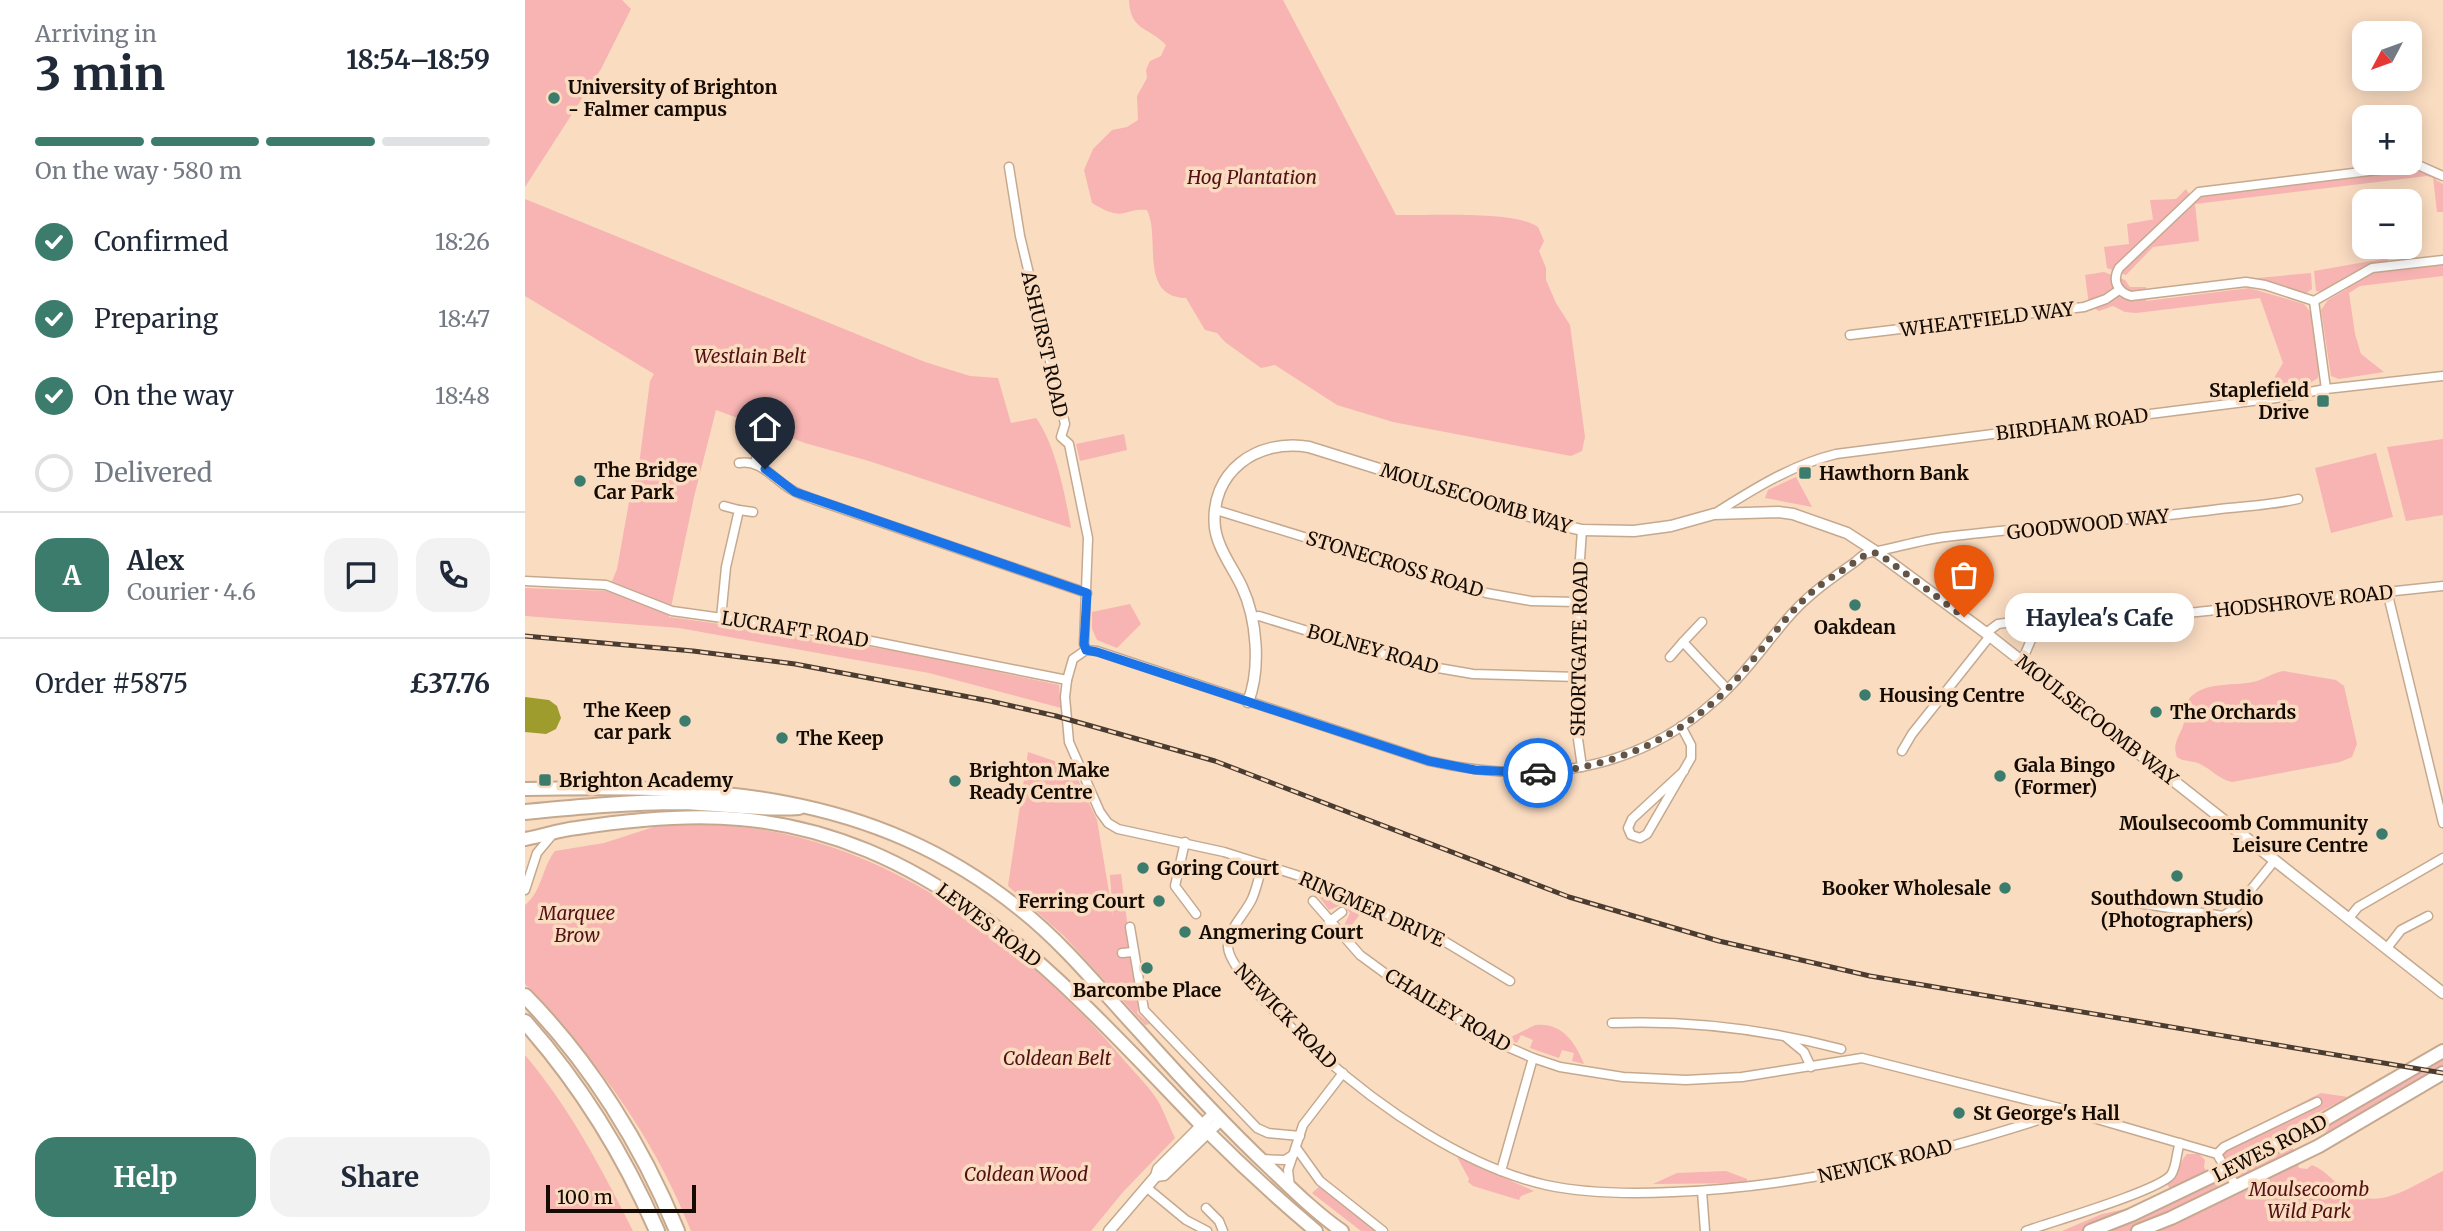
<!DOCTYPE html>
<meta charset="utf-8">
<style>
body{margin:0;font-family:Merriweather,serif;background:#f2f2f3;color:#1f2937;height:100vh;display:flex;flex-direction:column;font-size:26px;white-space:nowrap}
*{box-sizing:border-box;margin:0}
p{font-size:23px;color:#747a83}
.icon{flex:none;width:38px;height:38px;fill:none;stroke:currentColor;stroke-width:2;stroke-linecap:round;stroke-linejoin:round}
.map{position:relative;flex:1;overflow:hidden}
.details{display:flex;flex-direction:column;background:#fff;width:525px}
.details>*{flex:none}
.needle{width:46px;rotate:229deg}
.fabs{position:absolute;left:1827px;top:21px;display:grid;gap:14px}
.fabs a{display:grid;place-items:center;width:70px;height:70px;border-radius:14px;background:#fff;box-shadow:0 4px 18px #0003;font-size:35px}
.scale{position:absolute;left:21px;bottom:18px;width:150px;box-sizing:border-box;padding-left:7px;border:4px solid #140b03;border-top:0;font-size:19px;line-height:24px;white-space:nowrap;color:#140b03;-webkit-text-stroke:5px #fadcc1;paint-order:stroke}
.pin{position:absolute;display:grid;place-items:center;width:60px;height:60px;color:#fff;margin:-72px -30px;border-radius:50% 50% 50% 0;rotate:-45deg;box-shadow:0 0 7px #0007}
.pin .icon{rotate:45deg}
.courier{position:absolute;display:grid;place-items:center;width:70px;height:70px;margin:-35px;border:5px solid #1a73e8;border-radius:50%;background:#fff;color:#222;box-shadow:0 2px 9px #0007}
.bubble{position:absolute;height:49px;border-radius:21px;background:#fff;box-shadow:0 4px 18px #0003;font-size:23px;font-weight:700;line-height:49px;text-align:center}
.head em{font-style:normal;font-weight:700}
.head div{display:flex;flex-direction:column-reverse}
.head{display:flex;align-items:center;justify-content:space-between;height:119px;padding:0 35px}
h1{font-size:46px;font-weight:700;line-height:52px}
.bar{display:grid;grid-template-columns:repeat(4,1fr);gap:10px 7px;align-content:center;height:84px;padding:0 35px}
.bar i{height:9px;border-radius:5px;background:#e0e1e3}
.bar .current{background:#3c7c6c}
.bar p{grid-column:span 4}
.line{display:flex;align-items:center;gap:18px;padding:0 35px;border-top:2px solid #e0e1e3}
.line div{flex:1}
.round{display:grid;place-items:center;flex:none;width:74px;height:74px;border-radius:21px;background:#f2f2f3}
ol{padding:0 35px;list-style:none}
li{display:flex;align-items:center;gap:21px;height:77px}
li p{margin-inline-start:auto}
li .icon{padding:7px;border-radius:50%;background:#3c7c6c;color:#fff;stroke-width:4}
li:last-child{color:#747a83}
li i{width:38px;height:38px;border:4px solid #e0e1e3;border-radius:50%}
.primary-button{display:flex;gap:14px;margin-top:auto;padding:14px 35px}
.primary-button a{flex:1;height:80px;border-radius:21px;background:#3c7c6c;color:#fff;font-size:28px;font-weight:700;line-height:80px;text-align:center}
.primary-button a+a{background:#f2f2f3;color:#1f2937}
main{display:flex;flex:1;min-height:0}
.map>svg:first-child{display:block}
.green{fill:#f7b4b2}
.water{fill:#9e9c2c}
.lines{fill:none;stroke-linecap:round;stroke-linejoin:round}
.minor-casing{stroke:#c5a98f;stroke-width:11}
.tertiary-casing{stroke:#c5a98f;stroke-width:13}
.primary-casing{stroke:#c5a98f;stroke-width:16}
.trunk-casing{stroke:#c5a98f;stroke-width:18}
.minor{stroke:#fff;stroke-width:8}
.tertiary{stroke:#fff;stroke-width:10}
.primary{stroke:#fff;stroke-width:12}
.trunk{stroke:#fff;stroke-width:14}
.rail-casing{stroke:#4a3c30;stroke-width:5}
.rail{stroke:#fadcc1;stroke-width:2.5;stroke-dasharray:8;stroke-linecap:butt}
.done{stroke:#645446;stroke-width:7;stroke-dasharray:0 12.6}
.route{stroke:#1a73e8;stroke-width:9}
.poi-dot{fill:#3c7c6c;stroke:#fadcc1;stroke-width:2.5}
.labels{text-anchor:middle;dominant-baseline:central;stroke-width:7;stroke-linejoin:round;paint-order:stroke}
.poi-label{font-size:19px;font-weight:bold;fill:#140b03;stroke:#fadcc1;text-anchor:start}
.park-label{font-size:19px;font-style:italic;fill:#521017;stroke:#fadcc1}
.street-label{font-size:19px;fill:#140b03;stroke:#fadcc1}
</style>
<main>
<section class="details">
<div class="head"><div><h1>3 min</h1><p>Arriving in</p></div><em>18:54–18:59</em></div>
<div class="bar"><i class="current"></i><i class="current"></i><i class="current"></i><i></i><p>On the way · 580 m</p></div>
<ol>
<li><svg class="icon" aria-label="check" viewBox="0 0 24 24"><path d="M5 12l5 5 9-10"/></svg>Confirmed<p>18:26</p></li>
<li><svg class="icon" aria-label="check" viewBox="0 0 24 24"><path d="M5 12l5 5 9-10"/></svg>Preparing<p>18:47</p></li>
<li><svg class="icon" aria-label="check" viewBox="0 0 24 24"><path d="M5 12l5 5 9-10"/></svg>On the way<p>18:48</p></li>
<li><i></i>Delivered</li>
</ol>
<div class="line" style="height:126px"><b class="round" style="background:#3c7c6c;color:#fff">A</b><div><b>Alex</b><p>Courier · 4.6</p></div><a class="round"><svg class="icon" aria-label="chat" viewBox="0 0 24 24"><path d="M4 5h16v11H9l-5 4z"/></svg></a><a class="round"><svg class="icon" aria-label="phone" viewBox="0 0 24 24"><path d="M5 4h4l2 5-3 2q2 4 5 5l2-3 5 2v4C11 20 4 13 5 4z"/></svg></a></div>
<div class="line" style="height:91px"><div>Order #5875</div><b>£37.76</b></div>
<div class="primary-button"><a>Help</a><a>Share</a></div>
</section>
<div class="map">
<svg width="1918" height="1231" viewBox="0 0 1918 1231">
<rect width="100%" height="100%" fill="#fadcc1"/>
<g class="green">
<path d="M 0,0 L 97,0 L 106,9 L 76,69 L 0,187 Z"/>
<path d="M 604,0 L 758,0 L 871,215 C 902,216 990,210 1013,227 L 1019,241 L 1014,251 L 1021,268 L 1021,280 L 1031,303 L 1045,325 L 1060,437 L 1057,451 L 1046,456 L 868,422 L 812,405 L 750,365 L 736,368 L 700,342 L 692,333 L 680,330 L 661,298 C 613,297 636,238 622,210 C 612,209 608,211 599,213 C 588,216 576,208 567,203 L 559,170 L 568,149 L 587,130 L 602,127 L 613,120 L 612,96 L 622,78 L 621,70 L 625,61 L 636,56 L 641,45 C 624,27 605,31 604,0 Z"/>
<path d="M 1898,167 L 1914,175 L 1911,180 L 1918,184 L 1918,212 L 1912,212 L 1908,178 L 1902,176 L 1670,204 L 1674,241 L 1628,247 L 1601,275 L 1582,268 L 1579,247 L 1604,244 L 1602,224 L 1630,219 L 1628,219 L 1625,200 L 1651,199 L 1661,189 L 1668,200 L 1674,194 Z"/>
<path d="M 0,199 L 400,362 L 445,376 L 473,378 L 486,423 L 511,418 C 531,446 540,494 546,528 L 344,461 L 280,443 L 191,410 L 169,497 L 144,617 L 247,631 L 395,655 L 534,685 L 536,708 L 404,673 L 154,628 L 0,616 L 0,588 L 83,591 L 92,569 L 106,491 L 113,472 L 125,381 L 129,374 L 0,296 Z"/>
<path d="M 1863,258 L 1861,270 L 1918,264 L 1918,276 L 1835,286 L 1824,293 L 1830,334 L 1836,354 L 1859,372 L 1814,379 L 1806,376 L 1796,310 L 1803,300 L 1822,289 L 1818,280 L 1798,292 L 1791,291 L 1789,271 Z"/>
<path d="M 1579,272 L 1600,280 L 1605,287 L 1621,287 L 1621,301 L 1724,288 L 1779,304 L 1787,314 L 1794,370 L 1793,378 L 1785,383 L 1743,388 L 1758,363 L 1735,298 L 1611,313 L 1600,312 L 1588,306 L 1574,311 L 1564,305 L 1560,275 Z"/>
<path d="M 1786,273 L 1787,289 L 1780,294 L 1722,279 Z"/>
<path d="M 599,434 L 602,450 L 555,461 L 551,444 Z"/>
<path d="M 1918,439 L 1918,515 L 1881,521 L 1862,447 Z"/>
<path d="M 1851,453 L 1868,517 L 1806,533 L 1790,468 Z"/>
<path d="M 1271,477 L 1287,507 L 1240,498 L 1243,490 Z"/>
<path d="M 605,604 L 616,624 L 592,648 L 572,640 L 567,629 L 567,612 Z"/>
<path d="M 1758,671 L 1811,680 L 1819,686 L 1832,744 L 1827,757 L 1815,762 L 1707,782 C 1692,779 1683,765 1669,762 C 1661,760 1659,762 1652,757 C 1647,744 1654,737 1658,726 C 1661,717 1658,708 1664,699 C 1679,680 1712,687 1732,681 C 1741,678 1748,673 1758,671 Z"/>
<path d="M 503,752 L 547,767 L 572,820 L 588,916 L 585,875 L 596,874 L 613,1008 L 612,1013 L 625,1024 L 620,1025 L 539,936 L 483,886 Z"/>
<path d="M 138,824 C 161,825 184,824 207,826 C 340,838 455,913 547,1004 C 568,1024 586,1045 605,1067 C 613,1076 622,1085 629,1095 C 638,1107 643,1124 650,1138 L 598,1192 L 566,1231 L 166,1231 C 127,1133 72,1061 0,984 L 0,905 C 17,892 17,867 30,851 L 79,843 Z"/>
<path d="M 772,881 L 839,909 L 823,930 L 819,926 L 825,913 L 818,904 L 804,910 L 793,895 Z"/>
<path d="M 1010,1025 C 1036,1022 1050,1041 1059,1064 L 1047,1061 L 1049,1053 L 1037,1050 L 1034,1058 L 1005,1048 L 1008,1040 L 996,1035 L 992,1043 L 982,1039 Z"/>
<path d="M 0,1055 C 46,1110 76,1168 108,1231 L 0,1231 Z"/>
<path d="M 1918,1057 L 1918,1066 L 1800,1133 L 1805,1121 Z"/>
<path d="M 1796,1093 L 1823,1097 L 1762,1129 L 1774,1168 L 1782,1169 L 1787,1165 C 1802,1171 1809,1183 1822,1191 C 1856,1212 1887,1185 1918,1171 L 1918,1231 L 1537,1231 L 1577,1214 L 1605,1208 L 1645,1189 L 1642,1184 C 1654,1176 1653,1163 1662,1154 L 1674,1154 L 1680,1160 L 1679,1167 L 1681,1171 L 1700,1161 L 1696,1143 Z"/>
<path d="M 932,1157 L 1009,1191 L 996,1196 L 994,1200 L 948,1186 L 943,1182 L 944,1179 Z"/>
<path d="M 1201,1171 L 1222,1179 L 1222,1183 L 1128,1184 L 1152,1173 Z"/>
<path d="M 795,1186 L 851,1231 L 836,1231 L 787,1193 Z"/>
</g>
<path class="water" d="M 0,697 L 24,700 L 32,706 L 36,718 L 31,729 L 21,734 L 0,732 Z"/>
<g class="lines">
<defs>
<g id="minor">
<path d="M 484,167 L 495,236 L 540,424 L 536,437 L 544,444 L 563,538 L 559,644 L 561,650 L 548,659 L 542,680 L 540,697 L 544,742 L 575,812 L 583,823 L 593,829 L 699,852 L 790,881 L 914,938 L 985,981"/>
<path d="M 1918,176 L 1893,165 L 1674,192 L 1594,268 C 1587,280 1592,292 1606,296 L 1721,282 L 1740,285 L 1789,301 L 1847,268 L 1918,260"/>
<path d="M 1789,301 L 1801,389"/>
<path d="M 1325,335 L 1559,307 L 1581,299 L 1594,290"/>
<path d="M 214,463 C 236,459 249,480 267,490 C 273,494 281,496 288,499 L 562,593"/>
<path d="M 230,464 L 234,447"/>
<path d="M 214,510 L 228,512"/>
<path d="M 691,510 L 961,593 L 1006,601 L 1052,602"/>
<path d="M 1189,514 C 1227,490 1266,465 1311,454 L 1751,398 L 1801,389 L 1918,376"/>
<path d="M 1057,530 L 1052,602 L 1053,739 L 1057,767"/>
<path d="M 0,581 L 81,585 L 147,611 L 306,633 L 542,680"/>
<path d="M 1862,591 L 1918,823"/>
<path d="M 728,617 L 734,616 L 890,664 L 948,674 L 1053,677"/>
<path d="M 196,618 L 201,567 L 214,510 L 199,506"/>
<path d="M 1177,622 L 1158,642 L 1202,689"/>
<path d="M 1461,633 L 1473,624 L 1487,622 L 1577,619 L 1672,612 L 1918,586"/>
<path d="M 561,650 L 572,651 L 904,761 C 1009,785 1110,773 1192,699 C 1219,675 1239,646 1262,619 C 1282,595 1305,580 1330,562 C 1335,558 1338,554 1343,553 C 1368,549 1394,540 1420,537 C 1511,526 1603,521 1695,509 C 1721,506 1748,505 1773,499"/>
<path d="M 1145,657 L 1158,642"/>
<path d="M 1497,661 L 1514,621"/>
<path d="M 1156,726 L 1166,745 L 1166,758 L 1122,834 L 1115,838 L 1106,835 L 1103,828 L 1107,819 L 1159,771"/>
<path d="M 1377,751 L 1387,734 L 1465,636"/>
<path d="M 660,842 L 650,886 L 671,914"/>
<path d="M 738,864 C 734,875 732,888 727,899 C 720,914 703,929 703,946 C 702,970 775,1036 794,1053 C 855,1108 941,1167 1021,1185 C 1063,1194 1106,1194 1148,1192 C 1278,1187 1403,1156 1526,1116 L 1533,1112 L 1534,1108"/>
<path d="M 0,890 L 12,853 L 28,834"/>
<path d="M 788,901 L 835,955 L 876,985 L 967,1040 L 1008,1058 L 1035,1067 L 1098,1077 L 1161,1080 L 1217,1077 L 1337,1058 L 1534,1108 L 1692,1154 L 1711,1186"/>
<path d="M 1599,901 L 1698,916 L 1712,907 L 1750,860"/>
<path d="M 1824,918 L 1833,907 L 1918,858"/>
<path d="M 804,922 L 817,912"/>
<path d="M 605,927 L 619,1010 L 732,1128 L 743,1133 L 775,1136"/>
<path d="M 1862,948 L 1876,930 L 1903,916"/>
<path d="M 597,953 L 608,952"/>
<path d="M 1087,1023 C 1166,1020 1240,1029 1316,1049"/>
<path d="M 1262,1038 L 1279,1052 L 1286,1067"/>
<path d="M 772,1149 L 795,1181 L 858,1231"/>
<path d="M 1692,1154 L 1699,1147 L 1792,1102"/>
<path d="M 735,1159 L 760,1160 L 768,1155"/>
<path d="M 976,1171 L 1008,1058"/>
<path d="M 621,1187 L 661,1220 L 682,1231"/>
<path d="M 765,1187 L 763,1170 L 778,1125 L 818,1073"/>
<path d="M 1177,1191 L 1180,1231"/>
<path d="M 681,1208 L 694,1221 L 698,1231"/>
<path d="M 1501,1231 C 1526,1222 1633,1191 1646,1175 C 1652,1166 1651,1153 1655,1143"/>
</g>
<g id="tertiary">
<path d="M 723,702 C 736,669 732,619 717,587 C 708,568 693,549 690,528 C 684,472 732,438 784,447 L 1027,523 L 1057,530 L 1109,531 L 1146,526 L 1189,514 L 1253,512 L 1268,514 L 1322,533 L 1353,553 L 1461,633 L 1918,993"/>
<path d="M 631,1176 L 639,1175 L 696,1120"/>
<path d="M 584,1231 L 631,1176 L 633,1169 L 689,1113"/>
</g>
<g id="primary">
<path d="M 0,789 C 183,785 346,789 496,910 C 539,944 576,990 614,1031 C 656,1078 699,1125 745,1168 C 768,1190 791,1213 817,1231"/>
<path d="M 0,839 C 17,836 34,830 52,828 C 104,820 162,814 215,819 C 419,837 549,994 682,1131 C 717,1166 753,1199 791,1231"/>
<path d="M 1565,1231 L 1606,1215 L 1771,1136 L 1918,1051"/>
<path d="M 1613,1231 L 1646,1218 L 1794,1146 L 1918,1073"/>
</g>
<g id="trunk">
<path d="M 0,812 C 52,807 104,802 156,802 C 196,803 234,810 274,807"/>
<path d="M 0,996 C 65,1062 117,1145 152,1231"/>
<path d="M 0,1022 C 55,1084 99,1155 132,1231"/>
</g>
</defs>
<use href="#minor" class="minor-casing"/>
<use href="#tertiary" class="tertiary-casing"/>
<use href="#primary" class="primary-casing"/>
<use href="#trunk" class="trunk-casing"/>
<use href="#minor" class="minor"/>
<use href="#tertiary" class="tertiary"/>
<use href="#primary" class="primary"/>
<use href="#trunk" class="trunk"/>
<defs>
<path id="rail" d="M 0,636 L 168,651 L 270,664 L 465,701 L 531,716 L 690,761 L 1044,897 L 1194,941 L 1345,976 L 1918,1073"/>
</defs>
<use href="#rail" class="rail-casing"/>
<use href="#rail" class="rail"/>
</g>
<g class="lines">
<path class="done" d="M 1013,773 C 1079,769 1142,744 1191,700 C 1227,668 1251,624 1287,592 C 1297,583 1309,576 1321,568 C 1333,560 1339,553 1353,553 L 1439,617"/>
<path class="route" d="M 240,469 L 270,492 L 562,593 L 559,644 L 561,650 L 572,652 L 904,761 L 950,770 L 1013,773"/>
</g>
<g class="poi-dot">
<circle cx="29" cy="98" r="7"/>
<rect x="1791" y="394" width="14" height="14" rx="3.5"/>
<rect x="1273" y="466" width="14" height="14" rx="3.5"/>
<circle cx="55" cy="481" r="7"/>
<circle cx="1330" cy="605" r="7"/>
<circle cx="1340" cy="695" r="7"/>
<circle cx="1631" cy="712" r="7"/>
<circle cx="160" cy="721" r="7"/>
<circle cx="257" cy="738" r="7"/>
<circle cx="1475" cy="776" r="7"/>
<rect x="13" y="773" width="14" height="14" rx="3.5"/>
<circle cx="430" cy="781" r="7"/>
<circle cx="1857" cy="834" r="7"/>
<circle cx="618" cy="868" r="7"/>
<circle cx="1652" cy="876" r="7"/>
<circle cx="1480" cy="888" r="7"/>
<circle cx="634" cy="901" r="7"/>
<circle cx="660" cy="932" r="7"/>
<circle cx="622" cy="968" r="7"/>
<circle cx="1434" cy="1113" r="7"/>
</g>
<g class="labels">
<g class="poi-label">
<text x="43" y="87">University of Brighton<tspan x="43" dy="22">- Falmer campus</tspan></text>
<text x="1784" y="390" text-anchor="end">Staplefield<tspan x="1784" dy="22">Drive</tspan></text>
<text x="69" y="470">The Bridge<tspan x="69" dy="22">Car Park</tspan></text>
<text x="1294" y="473">Hawthorn Bank</text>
<text x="1330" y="627" text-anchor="middle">Oakdean</text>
<text x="1354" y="695">Housing Centre</text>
<text x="146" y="710" text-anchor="end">The Keep<tspan x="146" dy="22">car park</tspan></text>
<text x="1645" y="712">The Orchards</text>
<text x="271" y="738">The Keep</text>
<text x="1489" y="765">Gala Bingo<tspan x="1489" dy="22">(Former)</tspan></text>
<text x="444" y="770">Brighton Make<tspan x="444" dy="22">Ready Centre</tspan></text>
<text x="34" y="780">Brighton Academy</text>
<text x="1843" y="823" text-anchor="end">Moulsecoomb Community<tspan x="1843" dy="22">Leisure Centre</tspan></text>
<text x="632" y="868">Goring Court</text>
<text x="1466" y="888" text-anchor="end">Booker Wholesale</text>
<text x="1652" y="898" text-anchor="middle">Southdown Studio<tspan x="1652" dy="22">(Photographers)</tspan></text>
<text x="620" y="901" text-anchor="end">Ferring Court</text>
<text x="674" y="932">Angmering Court</text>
<text x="622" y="990" text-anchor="middle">Barcombe Place</text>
<text x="1448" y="1113">St George's Hall</text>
</g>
<g class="park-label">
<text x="727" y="177">Hog Plantation</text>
<text x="225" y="356">Westlain Belt</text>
<text x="52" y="913">Marquee<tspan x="52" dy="22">Brow</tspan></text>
<text x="532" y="1058">Coldean Belt</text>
<text x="501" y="1174">Coldean Wood</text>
<text x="1784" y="1189">Moulsecoomb<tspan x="1784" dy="22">Wild Park</tspan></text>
</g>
<g class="street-label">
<text transform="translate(1462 319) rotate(-7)">WHEATFIELD WAY</text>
<text transform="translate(520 344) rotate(77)">ASHURST ROAD</text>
<text transform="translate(1547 424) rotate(-7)">BIRDHAM ROAD</text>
<text transform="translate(951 498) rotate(17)">MOULSECOOMB WAY</text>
<text transform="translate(1563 524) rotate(-6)">GOODWOOD WAY</text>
<text transform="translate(870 564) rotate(17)">STONECROSS ROAD</text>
<text transform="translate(1779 601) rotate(-6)">HODSHROVE ROAD</text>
<text transform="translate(270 629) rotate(9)">LUCRAFT ROAD</text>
<text transform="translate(848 649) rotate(16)">BOLNEY ROAD</text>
<text transform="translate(1054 649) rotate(-89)">SHORTGATE ROAD</text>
<text transform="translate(1572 720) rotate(38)">MOULSECOOMB WAY</text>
<text transform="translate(847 909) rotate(24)">RINGMER DRIVE</text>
<text transform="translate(464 925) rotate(37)">LEWES ROAD</text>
<text transform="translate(923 1010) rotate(31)">CHAILEY ROAD</text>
<text transform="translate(761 1016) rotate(46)">NEWICK ROAD</text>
<text transform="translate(1745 1148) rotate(-27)">LEWES ROAD</text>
<text transform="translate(1360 1161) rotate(-13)">NEWICK ROAD</text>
</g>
</g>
</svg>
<div class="fabs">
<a><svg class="needle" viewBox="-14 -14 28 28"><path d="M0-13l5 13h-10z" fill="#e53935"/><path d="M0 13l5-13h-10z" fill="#747a83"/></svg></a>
<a>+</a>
<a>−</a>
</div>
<div class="scale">100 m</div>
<div class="pin" style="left:1439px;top:617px;background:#ea580c"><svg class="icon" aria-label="bag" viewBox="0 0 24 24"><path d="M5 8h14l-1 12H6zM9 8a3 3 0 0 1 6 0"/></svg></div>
<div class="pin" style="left:240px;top:469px;background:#1f2937"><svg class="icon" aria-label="home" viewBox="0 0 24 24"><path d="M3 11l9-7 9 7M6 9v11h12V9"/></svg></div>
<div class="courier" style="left:1013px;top:773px"><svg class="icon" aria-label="car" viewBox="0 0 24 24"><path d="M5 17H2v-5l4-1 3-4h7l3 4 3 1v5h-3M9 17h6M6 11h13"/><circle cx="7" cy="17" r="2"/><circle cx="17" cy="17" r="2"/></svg></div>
<div class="bubble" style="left:1480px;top:593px;width:189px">Haylea's Cafe</div>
</div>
</main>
